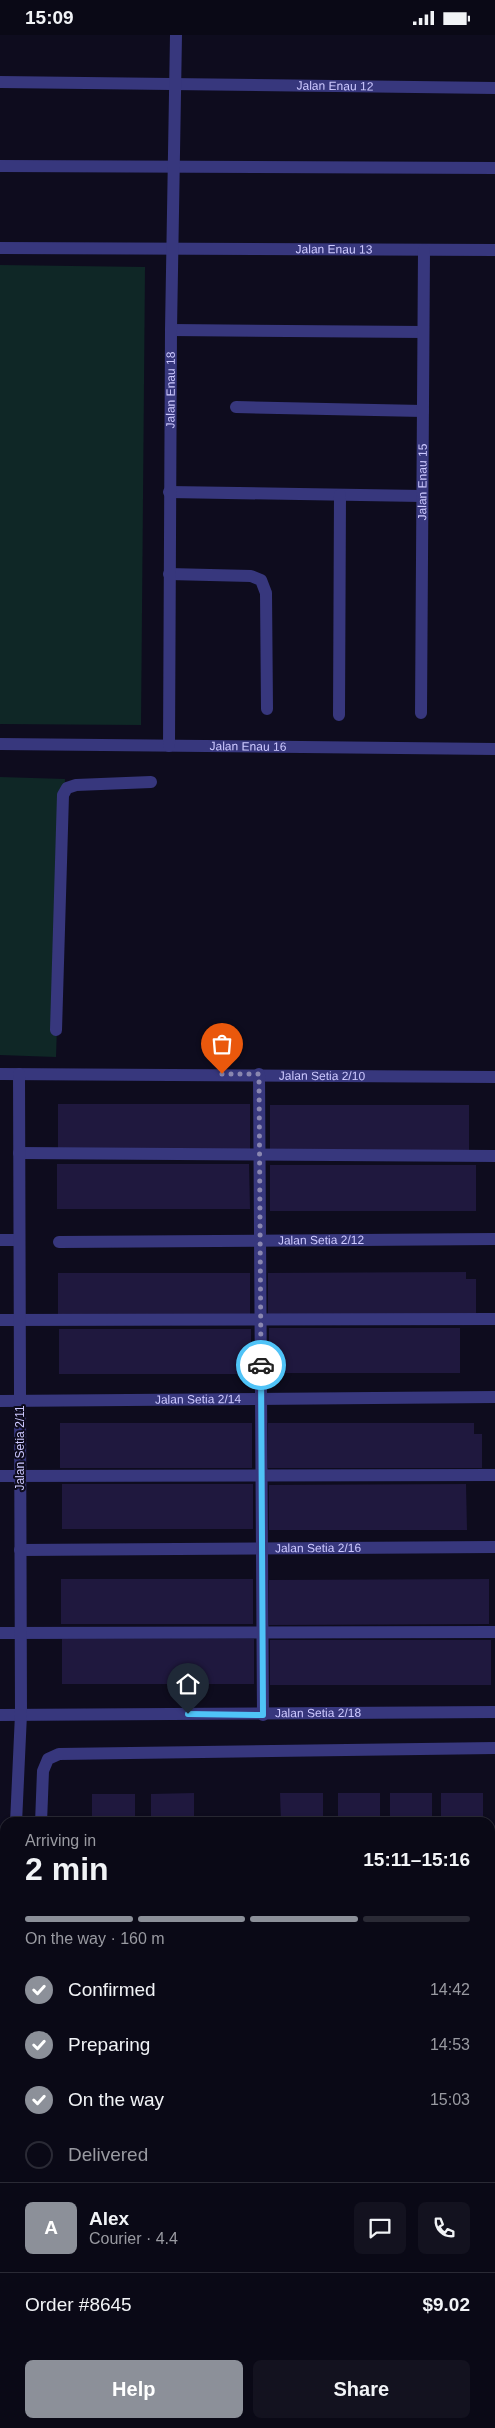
<!DOCTYPE html>
<meta charset="utf-8">
<style>
body{margin:0;font-family:Arial,sans-serif;background:#13121f;color:#f1f3f6;height:100vh;display:flex;flex-direction:column;font-size:19px;white-space:nowrap}
*{box-sizing:border-box;margin:0}
p{font-size:16px;color:#999aa1}
.icon{flex:none;width:28px;height:28px;fill:none;stroke:currentColor;stroke-width:2;stroke-linecap:round;stroke-linejoin:round}
.map{position:relative;flex:1;overflow:hidden}
.drawer{position:absolute;left:0px;top:1782px;width:495px;height:611px;display:flex;flex-direction:column;background:#0a0916;border-radius:15px 15px 0 0;box-shadow:0 1px 4px #0004,0 0 0 1px #2a2a35}
.drawer>*{flex:none}
.pin{position:absolute;display:grid;place-items:center;width:42px;height:42px;color:#fff;margin:-51px -21px;border-radius:50% 50% 50% 0;rotate:-45deg;box-shadow:0 0 5px #0007}
.pin .icon{rotate:45deg}
.courier{position:absolute;display:grid;place-items:center;width:50px;height:50px;margin:-25px;border:4px solid #4fc3f7;border-radius:50%;background:#fff;color:#222;box-shadow:0 1px 6px #0007}
.summary em{font-style:normal;font-weight:800}
.summary div{display:flex;flex-direction:column-reverse}
.summary{display:flex;align-items:center;justify-content:space-between;height:85px;padding:0 25px}
h1{font-size:32px;font-weight:800;line-height:38px}
.bar{display:grid;grid-template-columns:repeat(4,1fr);gap:8px 5px;align-content:center;height:60px;padding:0 25px}
.bar i{height:6px;border-radius:4px;background:#2a2a35}
.bar .current{background:#8c9099}
.bar p{grid-column:span 4}
.line{display:flex;align-items:center;gap:12px;padding:0 25px;border-top:1px solid #2a2a35}
.line div{flex:1}
.round{display:grid;place-items:center;flex:none;width:52px;height:52px;border-radius:8px;background:#13121f}
ol{padding:0 25px;list-style:none}
li{display:flex;align-items:center;gap:15px;height:55px}
li p{margin-inline-start:auto}
li .icon{padding:5px;border-radius:50%;background:#8c9099;color:#fff;stroke-width:4}
li:last-child{color:#999aa1}
li i{width:28px;height:28px;border:2px solid #2a2a35;border-radius:50%}
.primary-button{display:flex;gap:10px;margin-top:auto;padding:10px 25px}
.primary-button a{flex:1;height:58px;border-radius:8px;background:#8c9099;color:#fff;font-size:20px;font-weight:800;line-height:58px;text-align:center}
.primary-button a+a{background:#13121f;color:#f1f3f6}
.status{display:flex;justify-content:space-between;align-items:center;height:35px;padding:0 25px;background:#0a0916;direction:ltr}
.status svg{height:14px;fill:currentColor}
.map>svg:first-child{display:block}
.green{fill:#0f2726}
.building{fill:#1f183e}
.lines{fill:none;stroke-linecap:round;stroke-linejoin:round}
.minor{stroke:#37377d;stroke-width:12}
.done{stroke:#8a87b0;stroke-width:5;stroke-dasharray:0 9}
.route{stroke:#4fc3f7;stroke-width:6}
.labels{text-anchor:middle;dominant-baseline:central;stroke-width:4;stroke-linejoin:round;paint-order:stroke}
.street-label{font-size:12px;fill:#cdc9ff;stroke:#0e0c1e}
</style>
<div class="status"><b>15:09</b><svg viewBox="0 0 49 12"><path d="M0 12V9h3v3zM5 12V6h3v6zM10 12V3h3v9zM15 12V0h3v12zM26 1h20v11H26zM47 4h2v5h-2z"/></svg></div>
<div class="map">
<svg width="495" height="2393" viewBox="0 0 495 2393">
<rect width="100%" height="100%" fill="#0e0c1e"/>
<g class="green">
<path d="M 0,230 L 145,232 L 141,690 L 0,689 Z"/>
<path d="M 0,742 L 65,744 L 56,1022 L 0,1020 Z"/>
<path d="M 0,2274 L 5,2274 L 5,2389 L 259,2389 L 260,2393 L 0,2393 Z"/>
</g>
<g class="building">
<path d="M 58,1069 L 250,1069 L 250,1114 L 58,1115 Z"/>
<rect x="270" y="1070" width="199" height="45"/>
<path d="M 57,1129 L 249,1129 L 250,1174 L 57,1174 Z"/>
<rect x="270" y="1130" width="206" height="46"/>
<path d="M 466,1237 L 466,1244 L 476,1244 L 476,1283 L 268,1283 L 268,1238 Z"/>
<rect x="58" y="1238" width="192" height="45"/>
<rect x="269" y="1293" width="191" height="45"/>
<rect x="59" y="1294" width="192" height="45"/>
<rect x="60" y="1388" width="192" height="45"/>
<path d="M 268,1388 L 474,1388 L 474,1399 L 482,1399 L 482,1433 L 268,1433 Z"/>
<rect x="62" y="1449" width="191" height="45"/>
<path d="M 466,1449 L 467,1495 L 269,1495 L 269,1450 Z"/>
<rect x="61" y="1544" width="192" height="45"/>
<path d="M 489,1544 L 489,1589 L 269,1590 L 269,1545 Z"/>
<rect x="62" y="1604" width="192" height="45"/>
<rect x="270" y="1605" width="221" height="45"/>
<path d="M 194,1758 L 194,1788 L 151,1788 L 151,1759 Z"/>
<path d="M 280,1758 L 323,1758 L 323,1788 L 281,1788 Z"/>
<rect x="338" y="1758" width="42" height="30"/>
<rect x="390" y="1758" width="42" height="30"/>
<rect x="441" y="1758" width="42" height="30"/>
<rect x="92" y="1759" width="43" height="29"/>
<rect x="490" y="2051" width="5" height="64"/>
<path d="M 495,2273 L 495,2327 L 490,2328 L 490,2274 Z"/>
<path d="M 298,2389 L 324,2389 L 324,2390 L 298,2393 Z"/>
</g>
<g class="lines">
<g class="minor">
<path id="s1" d="M 0,47 L 495,53"/>
<path d="M 0,131 L 495,133"/>
<path id="s2" d="M 0,213 L 495,215"/>
<path d="M 171,295 L 423,297"/>
<path d="M 236,372 L 423,376"/>
<path d="M 169,457 L 422,461"/>
<path d="M 169,539 L 251,541 L 261,545 L 266,558 L 267,674"/>
<path id="s3" d="M 421,678 L 424,215"/>
<path d="M 339,680 L 340,460"/>
<path id="s4" d="M 0,709 L 495,714"/>
<path id="s5" d="M 169,711 L 171,295 L 176,0"/>
<path d="M 56,995 L 63,760 L 67,753 L 76,750 L 151,747"/>
<path id="s6" d="M 0,1039 L 495,1042"/>
<path d="M 259,1039 L 263,1680"/>
<path d="M 19,1118 L 495,1121"/>
<path d="M 0,1205 L 19,1205"/>
<path id="s7" d="M 59,1207 L 495,1204"/>
<path d="M 0,1285 L 495,1284"/>
<path id="s8" d="M 0,1366 L 495,1362"/>
<path d="M 0,1441 L 495,1440"/>
<path id="s9" d="M 20,1515 L 495,1512"/>
<path d="M 0,1598 L 495,1597"/>
<path id="s10" d="M 0,1680 L 495,1677"/>
<path d="M 16,1788 L 21,1679 L 19,1039"/>
<path d="M 41,1788 L 43,1736 L 48,1724 L 59,1719 L 495,1713"/>
<path d="M 490,1861 L 495,1860"/>
<path d="M 5,1998 L 5,2065"/>
<path d="M 490,2011 L 495,2011"/>
<path d="M 0,2100 L 5,2101"/>
<path d="M 0,2154 L 5,2113"/>
<path d="M 490,2156 L 495,2153"/>
<path d="M 490,2203 L 495,2202"/>
<path d="M 0,2214 L 5,2215"/>
<path d="M 490,2228 L 495,2227"/>
<path d="M 0,2248 L 5,2248"/>
<path d="M 490,2363 L 495,2362"/>
<path d="M 404,2389 L 405,2393"/>
</g>
</g>
<g class="lines">
<path class="done" d="M 222,1039 L 259,1039 L 261,1330"/>
<path class="route" d="M 188,1679 L 263,1680 L 261,1330"/>
</g>
<g class="labels">
<g class="street-label">
<text stroke="none"><textPath href="#s1" startOffset="335">Jalan Enau 12</textPath></text>
<text stroke="none"><textPath href="#s2" startOffset="334">Jalan Enau 13</textPath></text>
<text stroke="none"><textPath href="#s5" startOffset="356">Jalan Enau 18</textPath></text>
<text stroke="none"><textPath href="#s3" startOffset="231">Jalan Enau 15</textPath></text>
<text stroke="none"><textPath href="#s4" startOffset="248">Jalan Enau 16</textPath></text>
<text stroke="none"><textPath href="#s6" startOffset="322">Jalan Setia 2/10</textPath></text>
<text stroke="none"><textPath href="#s7" startOffset="262">Jalan Setia 2/12</textPath></text>
<text stroke="none"><textPath href="#s8" startOffset="198">Jalan Setia 2/14</textPath></text>
<text transform="translate(20 1413) rotate(-90)">Jalan Setia 2/11</text>
<text stroke="none"><textPath href="#s9" startOffset="298">Jalan Setia 2/16</textPath></text>
<text stroke="none"><textPath href="#s10" startOffset="318">Jalan Setia 2/18</textPath></text>
</g>
</g>
</svg>
<div class="pin" style="left:222px;top:1039px;background:#ea580c"><svg class="icon" aria-label="bag" viewBox="0 0 24 24"><path d="M5 8h14l-1 12H6zM9 8a3 3 0 0 1 6 0"/></svg></div>
<div class="pin" style="left:188px;top:1679px;background:#1f2937"><svg class="icon" aria-label="home" viewBox="0 0 24 24"><path d="M3 11l9-7 9 7M6 9v11h12V9"/></svg></div>
<div class="courier" style="left:261px;top:1330px"><svg class="icon" aria-label="car" viewBox="0 0 24 24"><path d="M5 17H2v-5l4-1 3-4h7l3 4 3 1v5h-3M9 17h6M6 11h13"/><circle cx="7" cy="17" r="2"/><circle cx="17" cy="17" r="2"/></svg></div>
<section class="drawer">
<div class="summary"><div><h1>2 min</h1><p>Arriving in</p></div><em>15:11–15:16</em></div>
<div class="bar"><i class="current"></i><i class="current"></i><i class="current"></i><i></i><p>On the way · 160 m</p></div>
<ol>
<li><svg class="icon" aria-label="check" viewBox="0 0 24 24"><path d="M5 12l5 5 9-10"/></svg>Confirmed<p>14:42</p></li>
<li><svg class="icon" aria-label="check" viewBox="0 0 24 24"><path d="M5 12l5 5 9-10"/></svg>Preparing<p>14:53</p></li>
<li><svg class="icon" aria-label="check" viewBox="0 0 24 24"><path d="M5 12l5 5 9-10"/></svg>On the way<p>15:03</p></li>
<li><i></i>Delivered</li>
</ol>
<div class="line" style="height:90px"><b class="round" style="background:#8c9099;color:#fff">A</b><div><b>Alex</b><p>Courier · 4.4</p></div><a class="round"><svg class="icon" aria-label="chat" viewBox="0 0 24 24"><path d="M4 5h16v11H9l-5 4z"/></svg></a><a class="round"><svg class="icon" aria-label="phone" viewBox="0 0 24 24"><path d="M5 4h4l2 5-3 2q2 4 5 5l2-3 5 2v4C11 20 4 13 5 4z"/></svg></a></div>
<div class="line" style="height:65px"><div>Order #8645</div><b>$9.02</b></div>
<div class="primary-button"><a>Help</a><a>Share</a></div>
</section>
</div>
